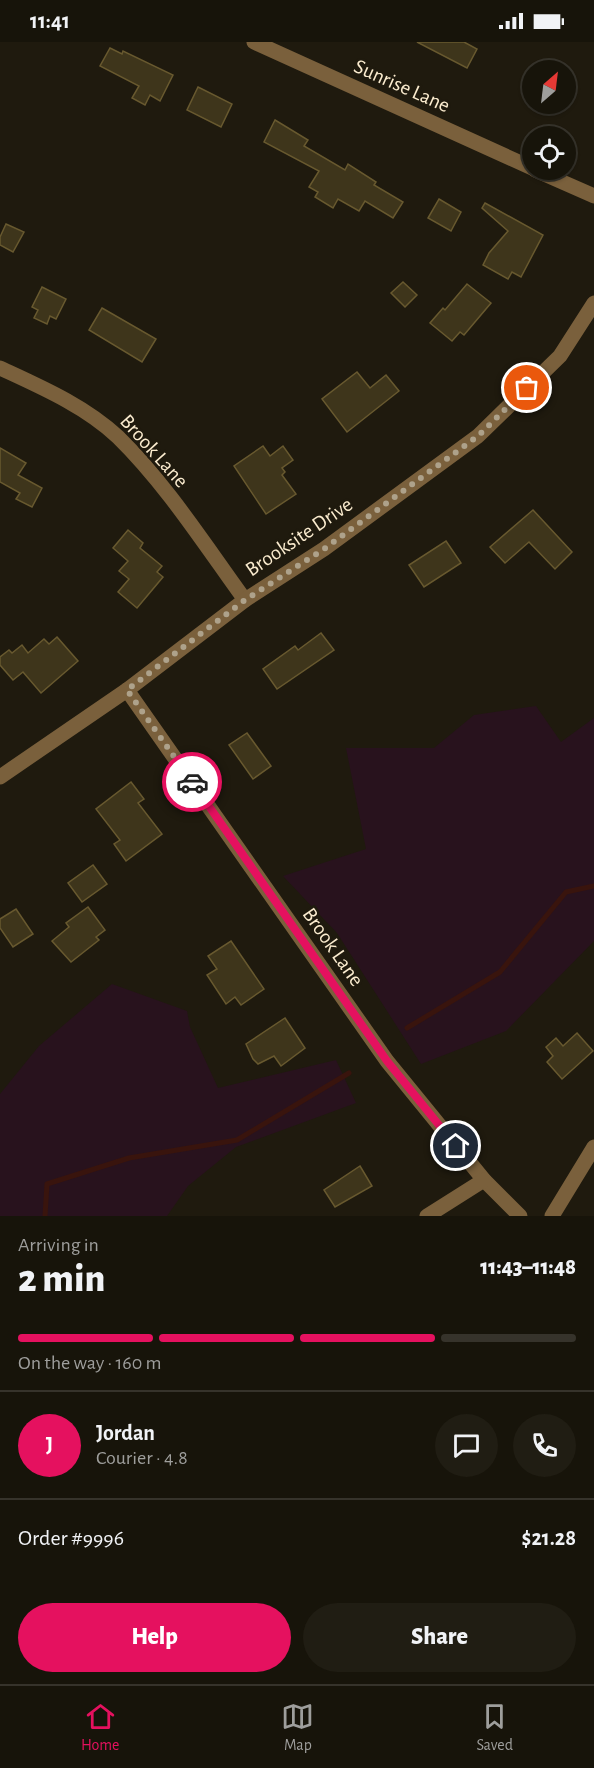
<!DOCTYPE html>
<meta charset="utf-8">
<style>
body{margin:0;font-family:"Alegreya Sans",sans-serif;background:#201d13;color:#f1f3f6;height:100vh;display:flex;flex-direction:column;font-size:22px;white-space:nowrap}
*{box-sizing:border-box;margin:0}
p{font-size:20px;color:#9e9e9c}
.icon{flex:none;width:33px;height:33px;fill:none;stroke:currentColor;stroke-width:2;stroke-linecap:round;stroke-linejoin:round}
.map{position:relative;height:1174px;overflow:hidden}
.drawer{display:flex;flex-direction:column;background:#17140a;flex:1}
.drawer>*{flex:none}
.needle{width:39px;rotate:28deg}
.tools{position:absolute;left:522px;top:18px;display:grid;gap:12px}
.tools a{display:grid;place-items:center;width:54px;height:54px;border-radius:50%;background:#17140a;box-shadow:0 2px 4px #0004,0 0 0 2px #36332b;font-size:30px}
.pin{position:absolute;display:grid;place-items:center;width:51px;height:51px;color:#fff;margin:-26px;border:3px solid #fff;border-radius:50%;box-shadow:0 2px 6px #0007}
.courier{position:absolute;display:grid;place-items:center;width:60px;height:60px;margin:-30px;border:4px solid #e5115f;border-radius:50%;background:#fff;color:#222;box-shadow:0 2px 8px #0007}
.overview em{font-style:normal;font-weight:800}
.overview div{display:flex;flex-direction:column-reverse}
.overview{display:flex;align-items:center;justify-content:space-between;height:102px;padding:0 18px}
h1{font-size:39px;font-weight:800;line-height:45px}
.bar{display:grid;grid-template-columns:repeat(4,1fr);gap:9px 6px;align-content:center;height:72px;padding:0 18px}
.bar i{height:8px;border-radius:4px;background:#36332b}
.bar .current{background:#e5115f}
.bar p{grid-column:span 4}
.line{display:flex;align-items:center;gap:15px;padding:0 18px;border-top:2px solid #36332b}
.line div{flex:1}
.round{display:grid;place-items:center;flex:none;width:63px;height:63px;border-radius:32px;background:#201d13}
.action{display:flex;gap:12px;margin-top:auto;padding:12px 18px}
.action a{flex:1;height:69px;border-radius:36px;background:#e5115f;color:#fff;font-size:24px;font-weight:800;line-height:69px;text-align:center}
.action a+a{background:#201d13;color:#f1f3f6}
.status{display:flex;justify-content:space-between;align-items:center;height:42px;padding:0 30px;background:#17140a;direction:ltr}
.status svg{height:16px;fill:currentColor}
.tabs{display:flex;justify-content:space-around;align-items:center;height:84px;border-top:2px solid #36332b;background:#17140a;font-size:16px;color:#9e9e9c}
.tabs a{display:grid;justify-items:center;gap:3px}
.tabs .current{color:#e5115f}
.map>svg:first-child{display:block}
.green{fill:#28121d}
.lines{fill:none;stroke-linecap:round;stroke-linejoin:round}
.stream{stroke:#39140d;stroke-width:5}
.building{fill:#3e351b;stroke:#68592f;stroke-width:1.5}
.minor{stroke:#7a603c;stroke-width:15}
.done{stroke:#aea28b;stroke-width:6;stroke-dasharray:0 10.8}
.route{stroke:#e5115f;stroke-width:8}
.labels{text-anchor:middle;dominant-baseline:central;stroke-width:5;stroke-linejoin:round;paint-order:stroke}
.street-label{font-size:21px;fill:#fbeccf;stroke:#1f1a0e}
</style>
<div class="status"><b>11:41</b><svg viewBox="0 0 49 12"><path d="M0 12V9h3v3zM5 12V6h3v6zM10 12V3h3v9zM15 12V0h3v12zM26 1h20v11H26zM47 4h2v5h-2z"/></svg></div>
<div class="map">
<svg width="594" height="1174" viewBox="0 0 594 1174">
<rect width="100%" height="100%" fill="#1f1a0e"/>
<g class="green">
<path d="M 536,664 L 561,700 L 594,676 L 594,899 L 506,989 L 421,1022 L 337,891 L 283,834 L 366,807 L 346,706 L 434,706 L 474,673 Z"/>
<path d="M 112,942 L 187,969 L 190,985 L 218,1046 L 336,1018 L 356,1061 L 236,1105 L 188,1144 L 167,1174 L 0,1174 L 0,1052 L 39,1004 Z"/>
</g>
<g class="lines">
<g class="stream">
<path d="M 407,986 L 500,930 L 566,850 L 594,844"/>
<path d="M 45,1174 L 47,1142 L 129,1116 L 237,1098 L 349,1031"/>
</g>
</g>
<g class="building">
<path d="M 417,0 L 464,0 L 477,7 L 467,26 Z"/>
<path d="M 110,6 L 122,12 L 123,9 L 173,33 L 160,59 L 150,53 L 145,63 L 132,56 L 139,44 L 100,24 Z"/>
<path d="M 198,45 L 232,62 L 221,85 L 187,68 Z"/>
<path d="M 275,78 L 308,98 L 304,104 L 345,128 L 348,122 L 376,140 L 374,143 L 403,160 L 393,176 L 365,159 L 359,169 L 338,157 L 333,166 L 315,155 L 318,150 L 309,145 L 319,129 L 264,100 Z"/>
<path d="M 439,157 L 461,170 L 451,189 L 428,176 Z"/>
<path d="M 485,161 L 543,193 L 521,235 L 512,230 L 508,237 L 483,223 L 489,211 L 508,189 L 482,166 Z"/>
<path d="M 6,182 L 24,190 L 13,210 L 0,203 L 0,195 Z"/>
<path d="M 403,240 L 417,253 L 405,265 L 391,251 Z"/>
<path d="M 467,242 L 491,261 L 464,293 L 460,290 L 452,299 L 430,281 L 443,266 L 445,268 Z"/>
<path d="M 42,245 L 66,257 L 56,277 L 50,274 L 47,282 L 34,276 L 38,268 L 32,265 Z"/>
<path d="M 102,266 L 156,297 L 142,320 L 89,288 Z"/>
<path d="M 357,330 L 370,346 L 386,333 L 399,349 L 347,390 L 322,357 Z"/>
<path d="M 263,404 L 270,414 L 283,404 L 293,418 L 282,426 L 285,430 L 282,433 L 296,452 L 266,472 L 234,424 Z"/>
<path d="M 0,406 L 26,421 L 18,433 L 42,446 L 32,465 L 16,457 L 20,451 L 0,440 Z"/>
<path d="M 533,468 L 572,510 L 555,527 L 529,500 L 505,521 L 490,505 Z"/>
<path d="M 128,488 L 143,501 L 140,506 L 162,524 L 157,530 L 163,535 L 137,566 L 118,550 L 129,537 L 119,529 L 128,519 L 113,506 Z"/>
<path d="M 446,499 L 461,521 L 424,545 L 409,523 Z"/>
<path d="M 321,591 L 334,608 L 277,647 L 263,627 L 295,604 L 298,608 Z"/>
<path d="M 57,595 L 78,619 L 41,651 L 23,630 L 13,638 L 0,623 L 0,615 L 9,608 L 12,611 L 22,603 L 28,611 L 44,597 L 49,602 Z"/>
<path d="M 247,691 L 271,724 L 253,737 L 229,703 Z"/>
<path d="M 131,740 L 144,757 L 138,761 L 162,792 L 126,819 L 114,802 L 120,798 L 96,767 Z"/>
<path d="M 93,823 L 107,842 L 82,860 L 68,841 Z"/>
<path d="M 88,865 L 105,888 L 96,895 L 99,898 L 71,920 L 52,899 L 69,885 L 66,881 Z"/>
<path d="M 16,867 L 33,892 L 13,905 L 0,886 L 0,877 Z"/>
<path d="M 231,899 L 264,947 L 241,963 L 235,955 L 226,962 L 207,933 L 217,927 L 208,914 Z"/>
<path d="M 285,976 L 305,1006 L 281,1024 L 274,1014 L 258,1022 L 253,1017 L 246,1002 Z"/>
<path d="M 577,991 L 593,1009 L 562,1037 L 547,1020 L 553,1014 L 546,1005 L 556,996 L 563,1004 Z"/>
<path d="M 360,1124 L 372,1144 L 335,1165 L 324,1148 Z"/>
</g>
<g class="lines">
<g class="minor">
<path d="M 254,0 L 532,126"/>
<path d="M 535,128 L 594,154"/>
<path d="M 0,326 C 41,345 85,364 118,395 C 166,442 205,503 245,558"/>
<path d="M 127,648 L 387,1019 L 484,1138 L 520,1174"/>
<path d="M 0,735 L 127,648 L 245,558 L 324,507 L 478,394 L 560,314 L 594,261"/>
<path d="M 427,1174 L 484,1138"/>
<path d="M 552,1174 L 594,1105"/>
</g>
</g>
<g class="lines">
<path class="done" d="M 192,740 L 127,648 L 245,558 L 324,507 L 478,394 L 527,346"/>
<path class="route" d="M 192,740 L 387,1019 L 456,1104"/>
</g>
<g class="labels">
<g class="street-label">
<text transform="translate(402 44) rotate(24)">Sunrise Lane</text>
<text transform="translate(154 409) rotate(48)">Brook Lane</text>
<text transform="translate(299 495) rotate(-34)">Brooksite Drive</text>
<text transform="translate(333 905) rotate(55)">Brook Lane</text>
</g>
</g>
</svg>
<div class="tools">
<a><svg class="needle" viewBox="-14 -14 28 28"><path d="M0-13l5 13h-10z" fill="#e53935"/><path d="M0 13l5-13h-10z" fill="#9e9e9c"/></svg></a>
<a><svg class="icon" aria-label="locate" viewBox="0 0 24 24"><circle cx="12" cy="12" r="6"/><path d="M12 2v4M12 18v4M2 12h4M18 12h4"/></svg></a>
</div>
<div class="pin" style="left:527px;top:346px;background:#ea580c"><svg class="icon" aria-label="bag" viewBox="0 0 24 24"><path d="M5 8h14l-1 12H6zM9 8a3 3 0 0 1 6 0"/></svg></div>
<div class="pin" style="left:456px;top:1104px;background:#1f2937"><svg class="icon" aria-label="home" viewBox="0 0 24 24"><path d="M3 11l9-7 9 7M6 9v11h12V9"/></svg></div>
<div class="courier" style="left:192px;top:740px"><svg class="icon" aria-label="car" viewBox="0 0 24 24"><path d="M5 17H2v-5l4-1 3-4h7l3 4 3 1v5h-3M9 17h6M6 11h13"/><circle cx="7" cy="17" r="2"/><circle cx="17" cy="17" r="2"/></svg></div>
</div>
<section class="drawer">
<div class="overview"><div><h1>2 min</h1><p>Arriving in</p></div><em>11:43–11:48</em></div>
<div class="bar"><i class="current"></i><i class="current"></i><i class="current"></i><i></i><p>On the way · 160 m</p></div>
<div class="line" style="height:108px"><b class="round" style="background:#e5115f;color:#fff">J</b><div><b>Jordan</b><p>Courier · 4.8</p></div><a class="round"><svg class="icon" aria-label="chat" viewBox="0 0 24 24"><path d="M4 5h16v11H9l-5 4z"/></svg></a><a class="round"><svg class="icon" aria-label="phone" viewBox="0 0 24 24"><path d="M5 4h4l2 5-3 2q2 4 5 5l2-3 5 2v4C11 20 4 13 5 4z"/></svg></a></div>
<div class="line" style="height:78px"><div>Order #9996</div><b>$21.28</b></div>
<div class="action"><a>Help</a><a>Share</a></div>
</section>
<nav class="tabs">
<a class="current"><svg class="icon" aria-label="home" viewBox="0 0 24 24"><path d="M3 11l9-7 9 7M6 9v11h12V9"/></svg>Home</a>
<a><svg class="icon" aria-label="map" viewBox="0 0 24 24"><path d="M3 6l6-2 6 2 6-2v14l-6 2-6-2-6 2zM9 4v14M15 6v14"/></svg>Map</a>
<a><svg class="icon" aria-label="saved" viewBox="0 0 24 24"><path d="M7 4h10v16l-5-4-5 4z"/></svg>Saved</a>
</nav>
